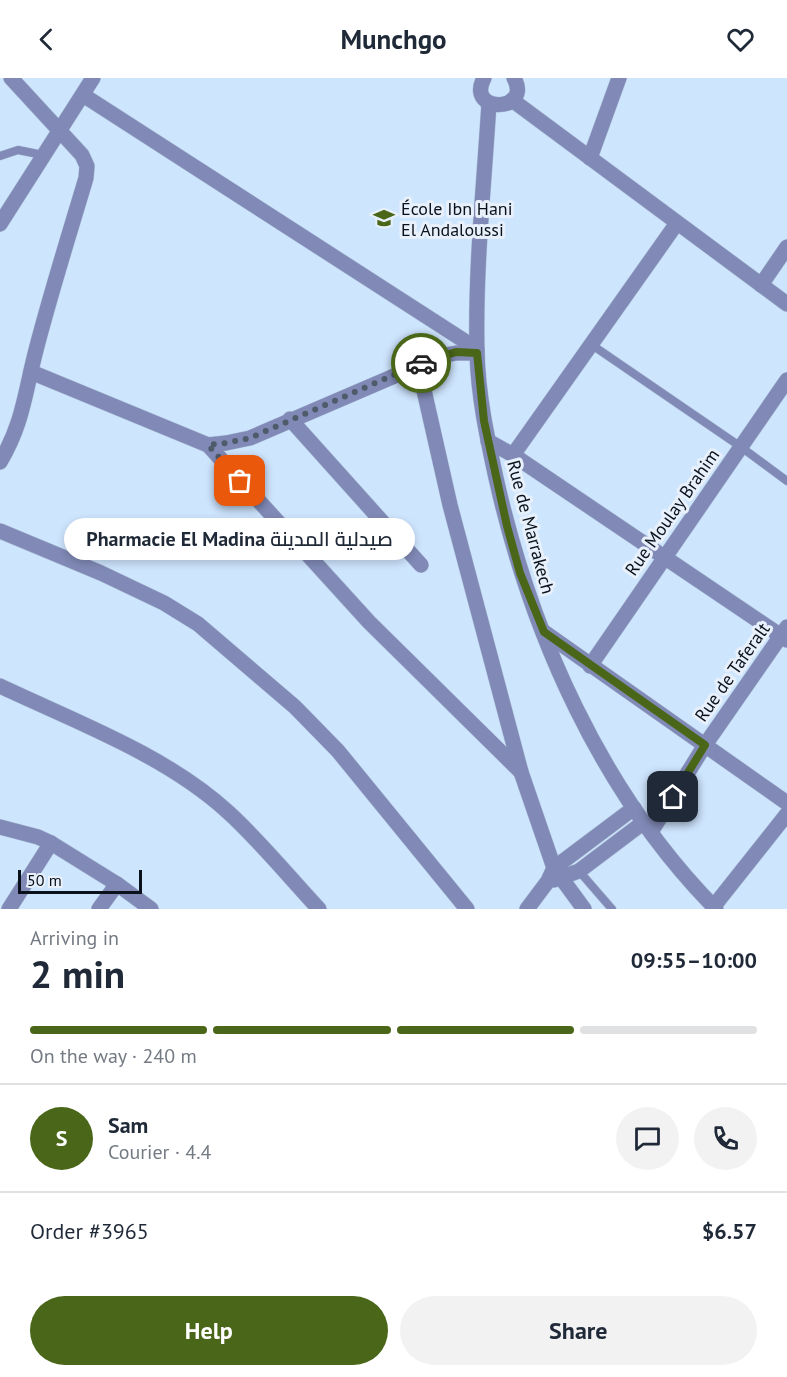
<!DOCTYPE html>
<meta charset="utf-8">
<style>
body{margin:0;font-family:"PT Sans",Cairo,sans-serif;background:#f2f2f3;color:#1f2937;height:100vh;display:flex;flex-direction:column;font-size:22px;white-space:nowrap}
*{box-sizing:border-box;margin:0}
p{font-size:20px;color:#747a83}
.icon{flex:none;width:33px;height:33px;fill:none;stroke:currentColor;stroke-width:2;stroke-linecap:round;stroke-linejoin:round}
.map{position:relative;height:831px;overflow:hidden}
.drawer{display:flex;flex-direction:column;background:#fff;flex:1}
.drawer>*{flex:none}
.scale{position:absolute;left:18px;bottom:15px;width:124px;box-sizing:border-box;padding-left:6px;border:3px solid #0a111a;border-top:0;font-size:16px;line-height:21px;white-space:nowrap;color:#0a111a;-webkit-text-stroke:4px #e7f0fb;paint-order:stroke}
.pin{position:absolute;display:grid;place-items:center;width:51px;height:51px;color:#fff;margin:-26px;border-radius:12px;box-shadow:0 3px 9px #0006}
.courier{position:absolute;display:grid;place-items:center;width:60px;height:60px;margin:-30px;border:4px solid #4a6618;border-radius:50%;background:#fff;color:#222;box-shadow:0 2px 8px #0007}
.bubble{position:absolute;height:42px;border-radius:21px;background:#fff;box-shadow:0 3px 9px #0003;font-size:20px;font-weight:600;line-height:42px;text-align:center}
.overview em{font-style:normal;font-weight:600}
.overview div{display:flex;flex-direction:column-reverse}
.overview{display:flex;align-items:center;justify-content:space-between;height:102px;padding:0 30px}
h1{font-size:39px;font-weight:600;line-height:45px}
.bar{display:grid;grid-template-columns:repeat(4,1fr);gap:9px 6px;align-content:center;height:72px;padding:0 30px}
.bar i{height:8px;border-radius:4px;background:#e0e1e3}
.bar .selected{background:#4a6618}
.bar p{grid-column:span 4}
.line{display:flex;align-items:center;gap:15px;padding:0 30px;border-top:2px solid #e0e1e3}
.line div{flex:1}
.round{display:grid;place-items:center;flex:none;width:63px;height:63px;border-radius:32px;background:#f2f2f3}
.cta{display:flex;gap:12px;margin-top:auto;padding:12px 30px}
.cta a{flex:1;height:69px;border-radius:36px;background:#4a6618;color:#fff;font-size:24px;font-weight:600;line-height:69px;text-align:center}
.cta a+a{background:#f2f2f3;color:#1f2937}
header{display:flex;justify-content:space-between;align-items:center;height:78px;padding:0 30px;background:#fff;font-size:27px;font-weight:600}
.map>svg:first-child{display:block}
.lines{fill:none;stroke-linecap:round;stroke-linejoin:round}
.service-casing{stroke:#afc3da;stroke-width:9}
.minor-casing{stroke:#afc3da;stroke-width:16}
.tertiary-casing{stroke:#afc3da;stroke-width:16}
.service{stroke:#818ab7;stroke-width:8}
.minor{stroke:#818ab7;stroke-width:15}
.tertiary{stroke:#818ab7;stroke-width:15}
.done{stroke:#4f5b6a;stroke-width:6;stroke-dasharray:0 10.8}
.route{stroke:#4a6618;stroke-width:8}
.labels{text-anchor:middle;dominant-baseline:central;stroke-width:6;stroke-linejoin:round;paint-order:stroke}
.poi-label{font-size:18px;fill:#0a111a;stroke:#e7f0fb;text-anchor:start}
.street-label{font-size:18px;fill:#0a111a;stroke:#e7f0fb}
</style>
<header><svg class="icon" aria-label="back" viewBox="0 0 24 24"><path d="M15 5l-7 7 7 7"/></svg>Munchgo<svg class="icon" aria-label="heart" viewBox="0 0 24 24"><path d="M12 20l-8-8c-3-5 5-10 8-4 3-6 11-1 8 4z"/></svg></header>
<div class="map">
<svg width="787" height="831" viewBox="0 0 787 831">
<rect width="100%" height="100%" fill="#cee5fe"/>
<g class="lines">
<defs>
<g id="service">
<path d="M 0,78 L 18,72 L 43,77"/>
<path d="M 592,267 L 741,369 L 787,403"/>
<path d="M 579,793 L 612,831"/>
</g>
<g id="minor">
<path d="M 83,17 L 477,271"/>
<path d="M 590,80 L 619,0"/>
<path d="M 0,146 L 93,0"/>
<path d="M 761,207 L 787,169"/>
<path d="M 418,286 L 450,427 L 521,694 L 554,790 L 584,831"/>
<path d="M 31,294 L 208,367 L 369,544 L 521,694"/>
<path d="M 290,341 L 421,487"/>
<path d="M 488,363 L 513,377 L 787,562"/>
<path d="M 208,367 L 226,365 L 250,360 L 441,278 L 456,275 L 477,275"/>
<path d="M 513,377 L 677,145"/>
<path d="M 0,384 C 23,346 25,314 36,272 C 51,214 69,157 86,100 L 87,88 L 82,77 L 11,0"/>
<path d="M 0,453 L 101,495 L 164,525 L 198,546 L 295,629 L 338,673 L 467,831"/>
<path d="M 544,554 L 787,725"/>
<path d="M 590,588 L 787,302"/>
<path d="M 0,608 C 76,644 166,677 228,734 C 259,762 290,800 319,831"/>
<path d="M 0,749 L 38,759 L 51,765 L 117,806 L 151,831"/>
<path d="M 651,754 L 705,667 L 787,549"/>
<path d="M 554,802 L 579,793 L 644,744"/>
<path d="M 714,828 L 787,736"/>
<path d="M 9,831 L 51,765"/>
<path d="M 99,831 L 117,806"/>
<path d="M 527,831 L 548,803 L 554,790 L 634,730"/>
</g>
<g id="tertiary">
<path d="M 484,0 C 465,36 533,35 514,0"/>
<path d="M 512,22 L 787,226"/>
<path d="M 489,25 C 484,108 475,191 477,274 C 478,317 487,359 496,400 C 531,556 602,716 716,831"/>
</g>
</defs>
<use href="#service" class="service-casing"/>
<use href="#minor" class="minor-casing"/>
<use href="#tertiary" class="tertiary-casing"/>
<use href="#service" class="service"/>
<use href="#minor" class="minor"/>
<use href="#tertiary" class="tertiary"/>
</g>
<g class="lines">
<path class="done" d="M 240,403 L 208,367 L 226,365 L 250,360 L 421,285"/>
<path class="route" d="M 421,285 L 456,274 L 477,275 L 484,343 L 507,448 L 520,495 L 544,554 L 705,667 L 673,719"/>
</g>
<defs>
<symbol id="school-bare" viewBox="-9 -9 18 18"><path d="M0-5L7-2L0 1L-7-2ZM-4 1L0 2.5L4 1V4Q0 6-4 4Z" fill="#4a6618" stroke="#e7f0fb" stroke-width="2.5" paint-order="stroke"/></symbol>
</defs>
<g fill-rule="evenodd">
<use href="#school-bare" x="369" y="125" width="30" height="30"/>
</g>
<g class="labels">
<g class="poi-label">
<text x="401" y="130">École Ibn Hani<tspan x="401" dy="21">El Andaloussi</tspan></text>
</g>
<g class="street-label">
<text transform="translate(672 434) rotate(-55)">Rue Moulay Brahim</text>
<text transform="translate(531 449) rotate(75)">Rue de Marrakech</text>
<text transform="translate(732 594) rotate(-55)">Rue de Taferalt</text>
</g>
</g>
</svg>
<div class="scale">50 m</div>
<div class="pin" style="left:240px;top:403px;background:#ea580c"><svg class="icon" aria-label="bag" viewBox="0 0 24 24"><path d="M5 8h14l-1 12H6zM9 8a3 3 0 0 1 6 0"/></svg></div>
<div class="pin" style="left:673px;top:719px;background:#1f2937"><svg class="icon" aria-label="home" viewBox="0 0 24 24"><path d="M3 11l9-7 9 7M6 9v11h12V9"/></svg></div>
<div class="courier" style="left:421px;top:285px"><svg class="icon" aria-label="car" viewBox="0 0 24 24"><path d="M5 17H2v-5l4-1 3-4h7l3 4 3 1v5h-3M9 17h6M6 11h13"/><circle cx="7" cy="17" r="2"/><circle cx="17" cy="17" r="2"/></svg></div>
<div class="bubble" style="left:64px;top:440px;width:351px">Pharmacie El Madina صيدلية المدينة</div>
</div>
<section class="drawer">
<div class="overview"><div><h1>2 min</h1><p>Arriving in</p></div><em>09:55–10:00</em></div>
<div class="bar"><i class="selected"></i><i class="selected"></i><i class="selected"></i><i></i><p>On the way · 240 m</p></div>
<div class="line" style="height:108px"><b class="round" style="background:#4a6618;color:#fff">S</b><div><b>Sam</b><p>Courier · 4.4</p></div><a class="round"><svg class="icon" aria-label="chat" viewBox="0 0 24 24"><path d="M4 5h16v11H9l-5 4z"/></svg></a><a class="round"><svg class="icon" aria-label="phone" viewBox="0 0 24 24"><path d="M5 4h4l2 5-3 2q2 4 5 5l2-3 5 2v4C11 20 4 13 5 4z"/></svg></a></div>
<div class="line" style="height:78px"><div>Order #3965</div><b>$6.57</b></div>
<div class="cta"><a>Help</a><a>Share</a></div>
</section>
